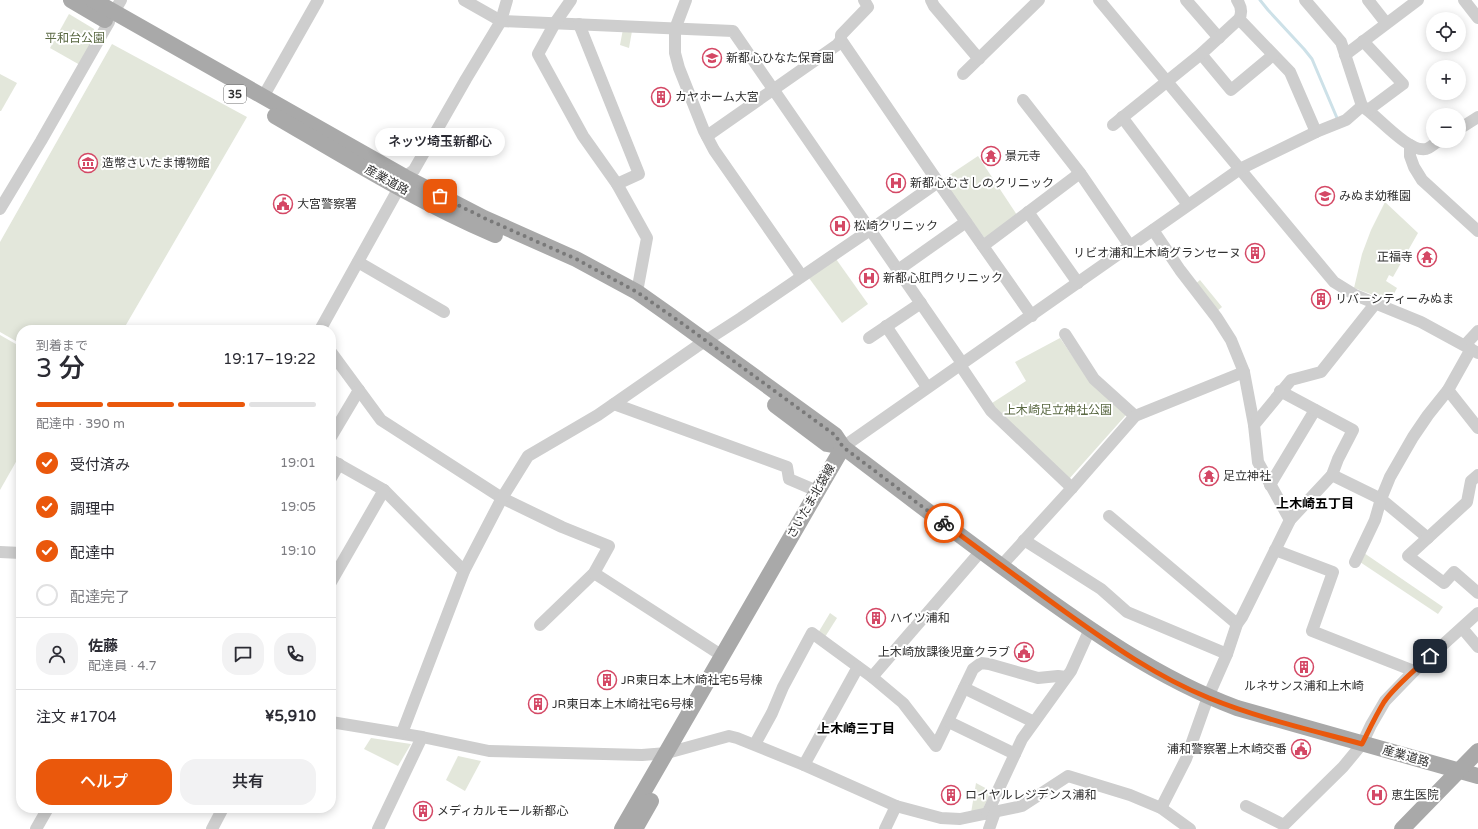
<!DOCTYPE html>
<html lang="ja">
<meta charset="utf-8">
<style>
body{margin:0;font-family:"Varela Round","Noto Sans JP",sans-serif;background:#f2f2f3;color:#2b2b33;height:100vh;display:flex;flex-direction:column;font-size:15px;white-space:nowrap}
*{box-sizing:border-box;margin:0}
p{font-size:13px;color:#7c7c81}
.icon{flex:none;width:22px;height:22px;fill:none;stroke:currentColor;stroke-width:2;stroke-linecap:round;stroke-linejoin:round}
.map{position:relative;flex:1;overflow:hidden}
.panel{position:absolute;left:16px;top:325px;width:320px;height:488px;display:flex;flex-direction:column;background:#fff;border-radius:16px;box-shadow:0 2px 10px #0003}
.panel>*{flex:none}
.tools{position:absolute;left:1426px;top:12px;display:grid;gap:8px}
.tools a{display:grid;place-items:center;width:40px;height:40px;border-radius:50%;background:#fff;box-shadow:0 2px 10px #0003;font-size:20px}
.pin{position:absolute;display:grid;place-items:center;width:34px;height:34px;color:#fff;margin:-17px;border-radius:8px;box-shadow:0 2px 6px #0006}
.courier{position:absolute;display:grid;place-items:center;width:40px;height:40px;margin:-20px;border:3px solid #ea580c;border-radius:50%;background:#fff;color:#222;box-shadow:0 1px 5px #0007}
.bubble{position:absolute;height:28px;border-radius:14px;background:#fff;box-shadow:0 2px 10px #0003;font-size:13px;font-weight:600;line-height:28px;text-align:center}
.headline em{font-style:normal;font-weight:600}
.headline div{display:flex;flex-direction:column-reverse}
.headline{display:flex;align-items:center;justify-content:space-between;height:68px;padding:0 20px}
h1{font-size:26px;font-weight:600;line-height:30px}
.bar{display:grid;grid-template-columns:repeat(4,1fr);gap:6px 4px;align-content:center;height:48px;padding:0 20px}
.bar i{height:5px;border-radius:3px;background:#e1e1e2}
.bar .current{background:#ea580c}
.bar p{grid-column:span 4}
.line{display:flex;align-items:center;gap:10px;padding:0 20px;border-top:1px solid #e1e1e2}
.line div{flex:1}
.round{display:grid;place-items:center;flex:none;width:42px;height:42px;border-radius:16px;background:#f2f2f3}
ol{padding:0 20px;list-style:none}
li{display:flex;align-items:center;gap:12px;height:44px}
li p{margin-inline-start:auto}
li .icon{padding:4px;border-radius:50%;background:#ea580c;color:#fff;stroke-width:4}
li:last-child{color:#7c7c81}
li i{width:22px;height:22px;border:2px solid #e1e1e2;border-radius:50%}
.button{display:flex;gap:8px;margin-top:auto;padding:8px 20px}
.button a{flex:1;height:46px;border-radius:16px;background:#ea580c;color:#fff;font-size:16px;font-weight:600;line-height:46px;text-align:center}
.button a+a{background:#f2f2f3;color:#2b2b33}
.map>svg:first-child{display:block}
.green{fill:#e3e7db}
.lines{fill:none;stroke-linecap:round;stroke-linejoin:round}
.stream{stroke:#cde1e8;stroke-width:3}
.minor{stroke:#cecece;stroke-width:12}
.major{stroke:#a9a9a9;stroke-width:16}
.done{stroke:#797979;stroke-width:4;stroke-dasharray:0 7.2}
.route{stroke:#ea580c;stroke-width:5}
.labels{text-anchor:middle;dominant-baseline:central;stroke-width:4;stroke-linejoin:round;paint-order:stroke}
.shield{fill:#fff;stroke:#6f6f6f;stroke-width:1}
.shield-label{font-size:11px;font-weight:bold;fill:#313131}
.park-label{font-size:12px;fill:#5a6943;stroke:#fff}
.poi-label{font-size:12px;fill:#313131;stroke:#fff;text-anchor:start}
.street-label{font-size:12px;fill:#313131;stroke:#fff}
.neighbourhood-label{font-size:13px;font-weight:bold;fill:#000;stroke:#fff}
</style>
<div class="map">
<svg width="1478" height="829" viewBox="0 0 1478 829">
<rect width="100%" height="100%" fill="#fff"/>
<g class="green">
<path d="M 69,14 L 94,29 L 96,37 L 80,65 L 50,48 Z"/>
<path d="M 623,29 L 632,31 L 629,48 L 620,45 Z"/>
<path d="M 112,44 L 247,117 L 123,330 L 21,330 L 21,344 L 0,332 L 0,242 Z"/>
<path d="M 0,74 L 17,83 L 1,111 L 0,111 Z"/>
<path d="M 978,156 L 1017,215 L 986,240 L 942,180 Z"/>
<path d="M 1385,202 L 1418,233 L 1393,277 L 1389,275 L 1386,281 L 1397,288 L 1390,301 L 1354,288 L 1362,254 L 1371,230 Z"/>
<path d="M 836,259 L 868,304 L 842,323 L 809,278 Z"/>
<path d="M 1200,280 L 1222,307 L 1216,312 L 1194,285 Z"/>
<path d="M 0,335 L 21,347 L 21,453 L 0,490 Z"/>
<path d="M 1060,338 L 1089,380 L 1126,415 L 1069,479 L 989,405 L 1026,381 L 1015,362 Z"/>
<path d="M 1364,553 L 1443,607 L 1438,614 L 1360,562 Z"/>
<path d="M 830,613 L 837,618 L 825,637 L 818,633 Z"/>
<path d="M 371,738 L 411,744 L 398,766 L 364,749 Z"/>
<path d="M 458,756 L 481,761 L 465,791 L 446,780 Z"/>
<path d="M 976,783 L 991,791 L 982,811 L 971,813 Z"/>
</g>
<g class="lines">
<path class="stream" d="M 1260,0 L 1268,10 L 1304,49 L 1312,59 L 1337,118"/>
<g class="minor">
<path d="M 464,0 L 501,21 L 733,31 L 962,363"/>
<path d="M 571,0 L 555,23 L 538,54 L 583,136 L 617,184 L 647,238 L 637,292"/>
<path d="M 686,0 L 675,29 L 675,53 L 679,68 L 704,131 L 714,150 L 801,275"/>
<path d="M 931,0 L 934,6 L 979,59"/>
<path d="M 1099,0 L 1334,282 L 1355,295 L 1421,322 L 1478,353"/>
<path d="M 1186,0 L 1219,38"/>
<path d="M 1305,0 L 1341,42 L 1362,106 C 1377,115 1408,153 1426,149 C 1430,148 1435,143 1439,141"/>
<path d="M 1368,0 L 1386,23"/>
<path d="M 1464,0 L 1478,18"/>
<path d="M 114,12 L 121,0"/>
<path d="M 1239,19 L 1290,72 L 1316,132"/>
<path d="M 579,24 L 639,174 L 617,184"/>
<path d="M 841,40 L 938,182 L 1032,316"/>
<path d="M 1363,41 L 1403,84 L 1368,110"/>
<path d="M 1201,54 L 1231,90 L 1273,55"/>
<path d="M 1345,55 L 1418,0"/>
<path d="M 963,74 L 1039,0"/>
<path d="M 263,97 L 318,0"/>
<path d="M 1023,100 L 1080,173"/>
<path d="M 1122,117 L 1188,205"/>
<path d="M 1113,125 L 1201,54 L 1239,19 C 1243,12 1241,6 1237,0"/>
<path d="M 1459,129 L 1478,117"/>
<path d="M 707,136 L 837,45 L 841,40 L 841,35 L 868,7 L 864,0"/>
<path d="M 1410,145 L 1410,156 L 1414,167 L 1422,180 L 1478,231"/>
<path d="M 0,209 L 41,141 L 109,22"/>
<path d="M 1028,212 L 1078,283"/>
<path d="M 1153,230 L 1180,270 L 1217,318 L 1231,340 L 1244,372 L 1254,425"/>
<path d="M 983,246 L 1080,173 L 1130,246"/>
<path d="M 358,262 L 444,312"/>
<path d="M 898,270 L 966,222"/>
<path d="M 886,326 L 927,387"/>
<path d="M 320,330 L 405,177 L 414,170 L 466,79 L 501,21 L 507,0"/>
<path d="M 1065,334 L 1094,379 L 1135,416"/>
<path d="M 869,338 L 921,303"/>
<path d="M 1465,345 L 1478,331"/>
<path d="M 331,352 L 381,420 L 502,498 L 562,527 L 609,546 L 594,573 L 540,625"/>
<path d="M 960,365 L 991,411 L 1072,488"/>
<path d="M 1448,390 L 1478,428"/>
<path d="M 614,404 L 787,467 L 789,479 L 817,491"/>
<path d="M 331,437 L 359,390"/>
<path d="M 843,447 L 1240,169 L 1316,132 L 1346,120 L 1362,106"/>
<path d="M 331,460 L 384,490 L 464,571"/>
<path d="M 1332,475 L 1381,499 L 1428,538"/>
<path d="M 1478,475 L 1471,481 L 1467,502 L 1408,556 L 1444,583 L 1454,572 L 1478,593"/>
<path d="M 331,478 L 339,464"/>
<path d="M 1270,485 L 1315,410"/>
<path d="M 1109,516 L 1237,624"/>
<path d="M 1290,520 L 1258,462 L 1254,425 L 1291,380 L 1321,372 L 1375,304"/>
<path d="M 1024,540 L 1101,589 L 1127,612 L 1227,654"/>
<path d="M 1275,550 L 1333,572 L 1312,631 L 1414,671"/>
<path d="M 0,552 L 21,553"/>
<path d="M 1355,562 L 1375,520 L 1381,499 L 1390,477 L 1413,437 L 1428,415 L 1448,390 L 1471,349"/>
<path d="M 1001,566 L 1072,488 L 1135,416 L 1244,372"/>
<path d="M 594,573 L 721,655"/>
<path d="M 331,582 L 384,490"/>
<path d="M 1462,628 L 1478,647"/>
<path d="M 872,677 L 903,703 L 936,746 L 973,669 L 981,663 L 989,664 L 1038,678 L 1058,676 L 1066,677"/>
<path d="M 964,688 L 1034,722"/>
<path d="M 331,722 L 422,737 L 489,751 L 642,755 L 667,753 L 729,736 L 737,738 L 804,765 L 896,806 L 941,818 L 960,819 L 1022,806 L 1068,776 L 1130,795 L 1161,808 L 1190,829"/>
<path d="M 949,722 L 1015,754"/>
<path d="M 402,733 L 464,571 L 502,498 L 528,456 L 598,415 L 696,347 L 741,318 L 870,230 L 938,182"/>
<path d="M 755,744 L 772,713 L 783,687 L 812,633 L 872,677 L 981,551"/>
<path d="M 804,765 L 858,667"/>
<path d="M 1246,806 L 1284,825 L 1343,767 L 1362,744 L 1371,725 L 1385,701 L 1414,671 L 1478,613"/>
<path d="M 1161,808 L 1186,759 L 1208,697 L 1227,654 L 1237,624 L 1242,617 L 1290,520 L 1332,475 L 1338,459 L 1353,430 L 1280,391"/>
<path d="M 987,814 L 1022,739 L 1071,671 L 1090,629"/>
<path d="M 36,829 L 48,808"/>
<path d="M 212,829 L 223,808"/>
<path d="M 378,829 L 422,737"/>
<path d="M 885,829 L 896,806"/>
<path d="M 989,829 L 995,812"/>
</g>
<g class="major">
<path d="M 71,0 L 105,20"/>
<path d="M 93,0 L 405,177 L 484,218 L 576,259 L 637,292 L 671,316 L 835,435 L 843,447 C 901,491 960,536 1019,579 C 1088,629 1157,678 1237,708 L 1478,776"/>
<path d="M 275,116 C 347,158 418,202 495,235"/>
<path d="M 775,405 L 827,444 L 843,447"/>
<path d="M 622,829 L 843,447"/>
<path d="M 635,829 L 651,801"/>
<path d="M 1402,829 L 1478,751"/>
</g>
</g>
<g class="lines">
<path class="done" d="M 440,196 L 484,218 L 576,259 L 637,292 L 683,324 L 835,435 L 843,447 L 944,523"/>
<path class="route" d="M 944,523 C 984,553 1024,582 1064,611 C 1110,644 1157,677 1209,698 C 1258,718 1311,730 1362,744 C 1369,730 1376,715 1384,702 C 1394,687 1417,668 1430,656"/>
</g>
<defs>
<symbol id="school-ring" viewBox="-11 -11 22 22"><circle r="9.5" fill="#fff" stroke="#d44865" stroke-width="1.5"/><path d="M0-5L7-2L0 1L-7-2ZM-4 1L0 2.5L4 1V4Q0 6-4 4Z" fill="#d44865"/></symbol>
<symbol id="building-ring" viewBox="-11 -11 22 22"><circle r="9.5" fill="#fff" stroke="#d44865" stroke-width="1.5"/><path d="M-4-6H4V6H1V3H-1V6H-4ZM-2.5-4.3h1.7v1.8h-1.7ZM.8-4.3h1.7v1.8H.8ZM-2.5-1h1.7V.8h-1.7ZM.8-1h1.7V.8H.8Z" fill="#d44865"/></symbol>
<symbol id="temple-ring" viewBox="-11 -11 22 22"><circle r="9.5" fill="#fff" stroke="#d44865" stroke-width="1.5"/><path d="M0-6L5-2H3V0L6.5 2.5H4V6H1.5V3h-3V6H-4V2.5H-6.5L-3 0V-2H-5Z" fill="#d44865"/></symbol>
<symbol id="museum-ring" viewBox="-11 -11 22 22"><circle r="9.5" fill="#fff" stroke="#d44865" stroke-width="1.5"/><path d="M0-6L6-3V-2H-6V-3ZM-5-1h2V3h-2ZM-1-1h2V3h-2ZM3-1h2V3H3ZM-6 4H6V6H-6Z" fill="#d44865"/></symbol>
<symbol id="hospital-ring" viewBox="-11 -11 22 22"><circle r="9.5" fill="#fff" stroke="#d44865" stroke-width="1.5"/><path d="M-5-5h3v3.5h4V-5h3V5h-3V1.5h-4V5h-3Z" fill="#d44865"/></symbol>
<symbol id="civic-ring" viewBox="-11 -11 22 22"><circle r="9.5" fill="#fff" stroke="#d44865" stroke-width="1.5"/><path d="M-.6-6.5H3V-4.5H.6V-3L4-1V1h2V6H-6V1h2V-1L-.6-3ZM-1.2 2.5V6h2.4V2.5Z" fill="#d44865"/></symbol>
</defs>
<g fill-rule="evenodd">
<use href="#school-ring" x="701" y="47" width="22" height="22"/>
<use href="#building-ring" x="650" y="86" width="22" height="22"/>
<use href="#temple-ring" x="980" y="145" width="22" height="22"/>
<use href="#museum-ring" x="77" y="152" width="22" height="22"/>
<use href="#hospital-ring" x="885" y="172" width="22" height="22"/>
<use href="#school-ring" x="1314" y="185" width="22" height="22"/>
<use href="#civic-ring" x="272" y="193" width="22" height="22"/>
<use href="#hospital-ring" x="829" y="215" width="22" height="22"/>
<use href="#building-ring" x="1244" y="242" width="22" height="22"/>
<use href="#temple-ring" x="1416" y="246" width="22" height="22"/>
<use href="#hospital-ring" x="858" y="267" width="22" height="22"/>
<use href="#building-ring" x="1310" y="288" width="22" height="22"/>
<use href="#temple-ring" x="1198" y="465" width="22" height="22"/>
<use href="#building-ring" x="865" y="607" width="22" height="22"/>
<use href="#civic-ring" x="1013" y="641" width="22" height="22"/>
<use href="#building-ring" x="1293" y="656" width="22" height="22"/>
<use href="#building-ring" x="596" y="669" width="22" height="22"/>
<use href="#building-ring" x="527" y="693" width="22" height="22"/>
<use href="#civic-ring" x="1290" y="738" width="22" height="22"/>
<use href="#building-ring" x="940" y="784" width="22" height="22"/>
<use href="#hospital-ring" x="1366" y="784" width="22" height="22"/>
<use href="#building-ring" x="412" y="800" width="22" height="22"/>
</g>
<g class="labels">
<rect class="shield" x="224" y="85" width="22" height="18" rx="3"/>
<g class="shield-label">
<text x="235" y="94">35</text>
</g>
<g class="park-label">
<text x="75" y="38">平和台公園</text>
<text x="1058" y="410">上木崎足立神社公園</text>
</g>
<g class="poi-label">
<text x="726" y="58">新都心ひなた保育園</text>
<text x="675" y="97">カヤホーム大宮</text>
<text x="1005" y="156">景元寺</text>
<text x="102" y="163">造幣さいたま博物館</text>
<text x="910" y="183">新都心むさしのクリニック</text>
<text x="1339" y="196">みぬま幼稚園</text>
<text x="297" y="204">大宮警察署</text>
<text x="854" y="226">松崎クリニック</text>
<text x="1241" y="253" text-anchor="end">リビオ浦和上木崎グランセーヌ</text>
<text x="1413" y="257" text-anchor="end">正福寺</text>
<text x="883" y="278">新都心肛門クリニック</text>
<text x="1335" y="299">リバーシティーみぬま</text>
<text x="1223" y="476">足立神社</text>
<text x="890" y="618">ハイツ浦和</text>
<text x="1010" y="652" text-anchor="end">上木崎放課後児童クラブ</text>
<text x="621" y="680">JR東日本上木崎社宅5号棟</text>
<text x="1304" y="686" text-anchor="middle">ルネサンス浦和上木崎</text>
<text x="552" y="704">JR東日本上木崎社宅6号棟</text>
<text x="1287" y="749" text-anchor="end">浦和警察署上木崎交番</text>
<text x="965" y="795">ロイヤルレジデンス浦和</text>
<text x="1391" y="795">恵生医院</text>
<text x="437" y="811">メディカルモール新都心</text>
</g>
<g class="street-label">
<text transform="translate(387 180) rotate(29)">産業道路</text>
<text transform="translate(811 501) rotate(-60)">さいたま北袋線</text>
<text transform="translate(1406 756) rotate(16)">産業道路</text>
</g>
<g class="neighbourhood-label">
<text x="1315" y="504">上木崎五丁目</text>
<text x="856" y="729">上木崎三丁目</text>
</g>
</g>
</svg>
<div class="tools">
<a><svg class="icon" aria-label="locate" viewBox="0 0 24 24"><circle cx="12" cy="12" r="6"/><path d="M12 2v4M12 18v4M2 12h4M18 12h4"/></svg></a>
<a>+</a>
<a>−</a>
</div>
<div class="pin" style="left:440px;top:196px;background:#ea580c"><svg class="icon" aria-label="bag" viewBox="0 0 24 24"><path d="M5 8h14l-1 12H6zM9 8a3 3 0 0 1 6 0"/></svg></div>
<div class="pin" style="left:1430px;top:656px;background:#1f2937"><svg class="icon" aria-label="home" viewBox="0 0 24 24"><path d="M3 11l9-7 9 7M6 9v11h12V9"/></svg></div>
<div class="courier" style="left:944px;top:523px"><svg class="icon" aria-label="bike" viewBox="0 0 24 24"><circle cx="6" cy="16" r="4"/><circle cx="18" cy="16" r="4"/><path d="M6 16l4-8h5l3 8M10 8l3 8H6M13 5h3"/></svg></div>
<div class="bubble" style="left:375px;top:128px;width:130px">ネッツ埼玉新都心</div>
<section class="panel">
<div class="headline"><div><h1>3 分</h1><p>到着まで</p></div><em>19:17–19:22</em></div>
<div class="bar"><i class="current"></i><i class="current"></i><i class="current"></i><i></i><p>配達中 · 390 m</p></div>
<ol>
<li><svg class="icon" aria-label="check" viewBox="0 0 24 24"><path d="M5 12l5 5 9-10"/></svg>受付済み<p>19:01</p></li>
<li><svg class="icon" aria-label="check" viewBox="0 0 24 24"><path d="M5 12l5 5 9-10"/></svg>調理中<p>19:05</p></li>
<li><svg class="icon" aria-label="check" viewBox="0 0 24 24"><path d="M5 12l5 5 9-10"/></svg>配達中<p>19:10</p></li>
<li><i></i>配達完了</li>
</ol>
<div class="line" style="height:72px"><a class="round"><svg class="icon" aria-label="person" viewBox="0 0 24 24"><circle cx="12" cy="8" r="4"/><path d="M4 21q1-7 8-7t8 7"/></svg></a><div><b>佐藤</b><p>配達員 · 4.7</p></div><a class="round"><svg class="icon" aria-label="chat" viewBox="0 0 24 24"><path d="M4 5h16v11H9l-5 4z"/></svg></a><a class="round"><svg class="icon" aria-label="phone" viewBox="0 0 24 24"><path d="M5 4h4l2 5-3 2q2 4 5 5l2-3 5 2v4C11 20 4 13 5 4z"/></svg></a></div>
<div class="line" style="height:52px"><div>注文 #1704</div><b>¥5,910</b></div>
<div class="button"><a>ヘルプ</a><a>共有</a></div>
</section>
</div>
